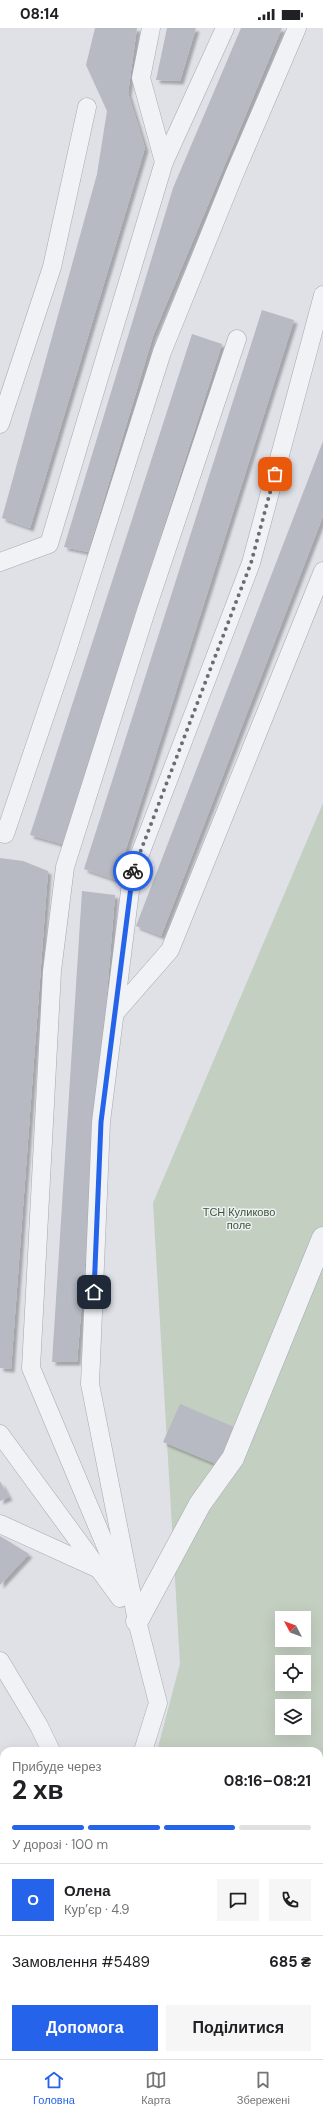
<!DOCTYPE html>
<html lang="uk">
<meta charset="utf-8">
<style>
body{margin:0;font-family:"DM Sans",sans-serif;background:#f6f6f6;color:#202124;height:100vh;display:flex;flex-direction:column;font-size:15px;white-space:nowrap}
*{box-sizing:border-box;margin:0}
p{font-size:13px;color:#757577}
.icon{flex:none;width:22px;height:22px;fill:none;stroke:currentColor;stroke-width:2;stroke-linecap:round;stroke-linejoin:round}
.map{position:relative;flex:1;overflow:hidden}
.panel{position:absolute;left:0px;top:1719px;width:323px;height:312px;display:flex;flex-direction:column;background:#fff;border-radius:12px 12px 0 0;box-shadow:0 4px 16px #0002}
.panel>*{flex:none}
.needle{width:26px;rotate:311deg}
.controls{position:absolute;left:275px;top:1583px;display:grid;gap:8px}
.controls a{display:grid;place-items:center;width:36px;height:36px;border-radius:0px;background:#fff;box-shadow:0 4px 16px #0002;font-size:20px}
.pin{position:absolute;display:grid;place-items:center;width:34px;height:34px;color:#fff;margin:-17px;border-radius:8px;box-shadow:0 2px 6px #0006}
.courier{position:absolute;display:grid;place-items:center;width:40px;height:40px;margin:-20px;border:3px solid #2563eb;border-radius:50%;background:#fff;color:#222;box-shadow:0 1px 5px #0007}
.head em{font-style:normal;font-weight:700}
.head div{display:flex;flex-direction:column-reverse}
.head{display:flex;align-items:center;justify-content:space-between;height:68px;padding:0 12px}
h1{font-size:26px;font-weight:700;line-height:30px}
.bar{display:grid;grid-template-columns:repeat(4,1fr);gap:6px 4px;align-content:center;height:48px;padding:0 12px}
.bar i{height:5px;border-radius:3px;background:#e0e0e0}
.bar .active{background:#2563eb}
.bar p{grid-column:span 4}
.line{display:flex;align-items:center;gap:10px;padding:0 12px;border-top:1px solid #e0e0e0}
.line div{flex:1}
.round{display:grid;place-items:center;flex:none;width:42px;height:42px;border-radius:0px;background:#f6f6f6}
.button{display:flex;gap:8px;margin-top:auto;padding:8px 12px}
.button a{flex:1;height:46px;border-radius:0px;background:#2563eb;color:#fff;font-size:16px;font-weight:700;line-height:46px;text-align:center}
.button a+a{background:#f6f6f6;color:#202124}
.status{display:flex;justify-content:space-between;align-items:center;height:28px;padding:0 20px;background:#fff;direction:ltr}
.status svg{height:11px;fill:currentColor}
.menu{display:flex;justify-content:space-around;align-items:center;height:56px;border-top:1px solid #e0e0e0;background:#fff;font-size:11px;color:#757577}
.menu a{display:grid;justify-items:center;gap:2px}
.menu .active{color:#2563eb}
.map>svg:first-child{display:block}
.green{fill:#c3cfc1;fill-rule:evenodd}
.building{fill:#b7bac3;filter:url(#shadow)}
.lines{fill:none;stroke-linecap:round;stroke-linejoin:round}
.lane-casing{stroke:#a5a8b0;stroke-width:19}
.street-casing{stroke:#a5a8b0;stroke-width:23}
.lane{stroke:#f1f2f5;stroke-width:18}
.street{stroke:#f1f2f5;stroke-width:22}
.done{stroke:#696d78;stroke-width:4;stroke-dasharray:0 7.2}
.route{stroke:#2563eb;stroke-width:5}
.labels{text-anchor:middle;dominant-baseline:central;stroke-width:3;stroke-linejoin:round;paint-order:stroke}
.park-label{font-size:11px;fill:#3a5639;stroke:#eef0f4}
</style>
<div class="status"><b>08:14</b><svg viewBox="0 0 49 12"><path d="M0 12V9h3v3zM5 12V6h3v6zM10 12V3h3v9zM15 12V0h3v12zM26 1h20v11H26zM47 4h2v5h-2z"/></svg></div>
<div class="map">
<svg width="323" height="2031" viewBox="0 0 323 2031">
<defs>
<filter id="shadow"><feDropShadow dx="3.5" dy="3.5" stdDeviation="1" flood-color="#0004"/></filter>
</defs>
<rect width="100%" height="100%" fill="#dfe1e7"/>
<path class="green" d="M 323,775 L 323,2031 L 0,2031 L 0,1852 L 4,1852 L 4,2027 L 319,2027 L 319,1723 L 157,1723 L 180,1636 L 153,1175 ZM 282,1590 L 304,1590 L 304,1612 L 282,1612 ZM 282,1634 L 304,1634 L 304,1656 L 282,1656 ZM 282,1678 L 304,1678 L 304,1700 L 282,1700 Z"/>
<g class="building">
<path d="M 95,0 L 137,0 L 128,65 L 145,120 L 30,500 L 2,490 L 97,146 L 107,83 L 86,37 Z"/>
<path d="M 167,0 L 196,0 L 180,53 L 156,52 Z"/>
<path d="M 241,0 L 282,0 L 153,308 L 88,524 L 64,519 L 173,160 Z"/>
<path d="M 262,282 L 294,292 L 116,852 L 84,841 Z"/>
<path d="M 192,306 L 222,316 L 62,816 L 30,807 Z"/>
<path d="M 323,413 L 323,488 L 161,908 L 136,898 Z"/>
<path d="M 0,830 L 23,833 L 48,843 L 11,1341 L 0,1340 Z"/>
<path d="M 82,863 L 115,867 L 77,1334 L 52,1334 Z"/>
<path d="M 180,1376 L 234,1399 L 218,1437 L 163,1414 Z"/>
<path d="M 0,1453 L 9,1469 L 0,1473 Z"/>
<path d="M 0,1508 L 29,1526 L 0,1557 Z"/>
<path d="M 319,1734 L 323,1736 L 323,1760 L 319,1770 Z"/>
<path d="M 0,1958 L 4,1959 L 4,2027 L 21,2027 L 20,2031 L 0,2031 Z"/>
</g>
<g class="lines">
<defs>
<g id="lane">
<path d="M 164,134 L 225,0"/>
<path d="M 0,396 L 52,239 L 87,79"/>
<path d="M 0,534 L 49,516 L 164,134 L 141,50 L 151,0"/>
<path d="M 0,805 L 5,806 L 66,626 L 162,324 L 234,147 L 297,0"/>
<path d="M 115,985 L 170,922 L 323,543"/>
<path d="M 0,1406 L 120,1570"/>
<path d="M 0,1496 L 99,1541"/>
<path d="M 122,1557 L 31,1340 L 52,943 L 65,839 L 146,583 L 237,311"/>
<path d="M 0,1633 L 39,1698 L 51,1723"/>
<path d="M 143,1723 L 158,1675 L 137,1593 L 90,1356 L 101,1094 L 132,847 L 251,535 L 323,267"/>
<path d="M 0,1740 L 4,1743"/>
<path d="M 52,2031 L 53,2027"/>
</g>
<path id="street" d="M 137,1593 L 200,1476 L 233,1430 L 323,1210"/>
</defs>
<use href="#lane" class="lane-casing"/>
<use href="#street" class="street-casing"/>
<use href="#lane" class="lane"/>
<use href="#street" class="street"/>
</g>
<g class="lines">
<path class="done" d="M 133,843 L 251,535 L 275,446"/>
<path class="route" d="M 94,1264 L 101,1094 L 133,843"/>
</g>
<g class="labels">
<g class="park-label">
<text x="239" y="1184">ТСН Куликово<tspan x="239" dy="13">поле</tspan></text>
</g>
</g>
</svg>
<div class="controls">
<a><svg class="needle" viewBox="-14 -14 28 28"><path d="M0-13l5 13h-10z" fill="#e53935"/><path d="M0 13l5-13h-10z" fill="#757577"/></svg></a>
<a><svg class="icon" aria-label="locate" viewBox="0 0 24 24"><circle cx="12" cy="12" r="6"/><path d="M12 2v4M12 18v4M2 12h4M18 12h4"/></svg></a>
<a><svg class="icon" aria-label="layers" viewBox="0 0 24 24"><path d="M12 4l9 5-9 5-9-5zM3 14l9 5 9-5"/></svg></a>
</div>
<div class="pin" style="left:275px;top:446px;background:#ea580c"><svg class="icon" aria-label="bag" viewBox="0 0 24 24"><path d="M5 8h14l-1 12H6zM9 8a3 3 0 0 1 6 0"/></svg></div>
<div class="pin" style="left:94px;top:1264px;background:#1f2937"><svg class="icon" aria-label="home" viewBox="0 0 24 24"><path d="M3 11l9-7 9 7M6 9v11h12V9"/></svg></div>
<div class="courier" style="left:133px;top:843px"><svg class="icon" aria-label="bike" viewBox="0 0 24 24"><circle cx="6" cy="16" r="4"/><circle cx="18" cy="16" r="4"/><path d="M6 16l4-8h5l3 8M10 8l3 8H6M13 5h3"/></svg></div>
<section class="panel">
<div class="head"><div><h1>2 хв</h1><p>Прибуде через</p></div><em>08:16–08:21</em></div>
<div class="bar"><i class="active"></i><i class="active"></i><i class="active"></i><i></i><p>У дорозі · 100 m</p></div>
<div class="line" style="height:72px"><b class="round" style="background:#2563eb;color:#fff">О</b><div><b>Олена</b><p>Кур’єр · 4.9</p></div><a class="round"><svg class="icon" aria-label="chat" viewBox="0 0 24 24"><path d="M4 5h16v11H9l-5 4z"/></svg></a><a class="round"><svg class="icon" aria-label="phone" viewBox="0 0 24 24"><path d="M5 4h4l2 5-3 2q2 4 5 5l2-3 5 2v4C11 20 4 13 5 4z"/></svg></a></div>
<div class="line" style="height:52px"><div>Замовлення #5489</div><b>685 ₴</b></div>
<div class="button"><a>Допомога</a><a>Поділитися</a></div>
</section>
</div>
<nav class="menu">
<a class="active"><svg class="icon" aria-label="home" viewBox="0 0 24 24"><path d="M3 11l9-7 9 7M6 9v11h12V9"/></svg>Головна</a>
<a><svg class="icon" aria-label="map" viewBox="0 0 24 24"><path d="M3 6l6-2 6 2 6-2v14l-6 2-6-2-6 2zM9 4v14M15 6v14"/></svg>Карта</a>
<a><svg class="icon" aria-label="saved" viewBox="0 0 24 24"><path d="M7 4h10v16l-5-4-5 4z"/></svg>Збережені</a>
</nav>
